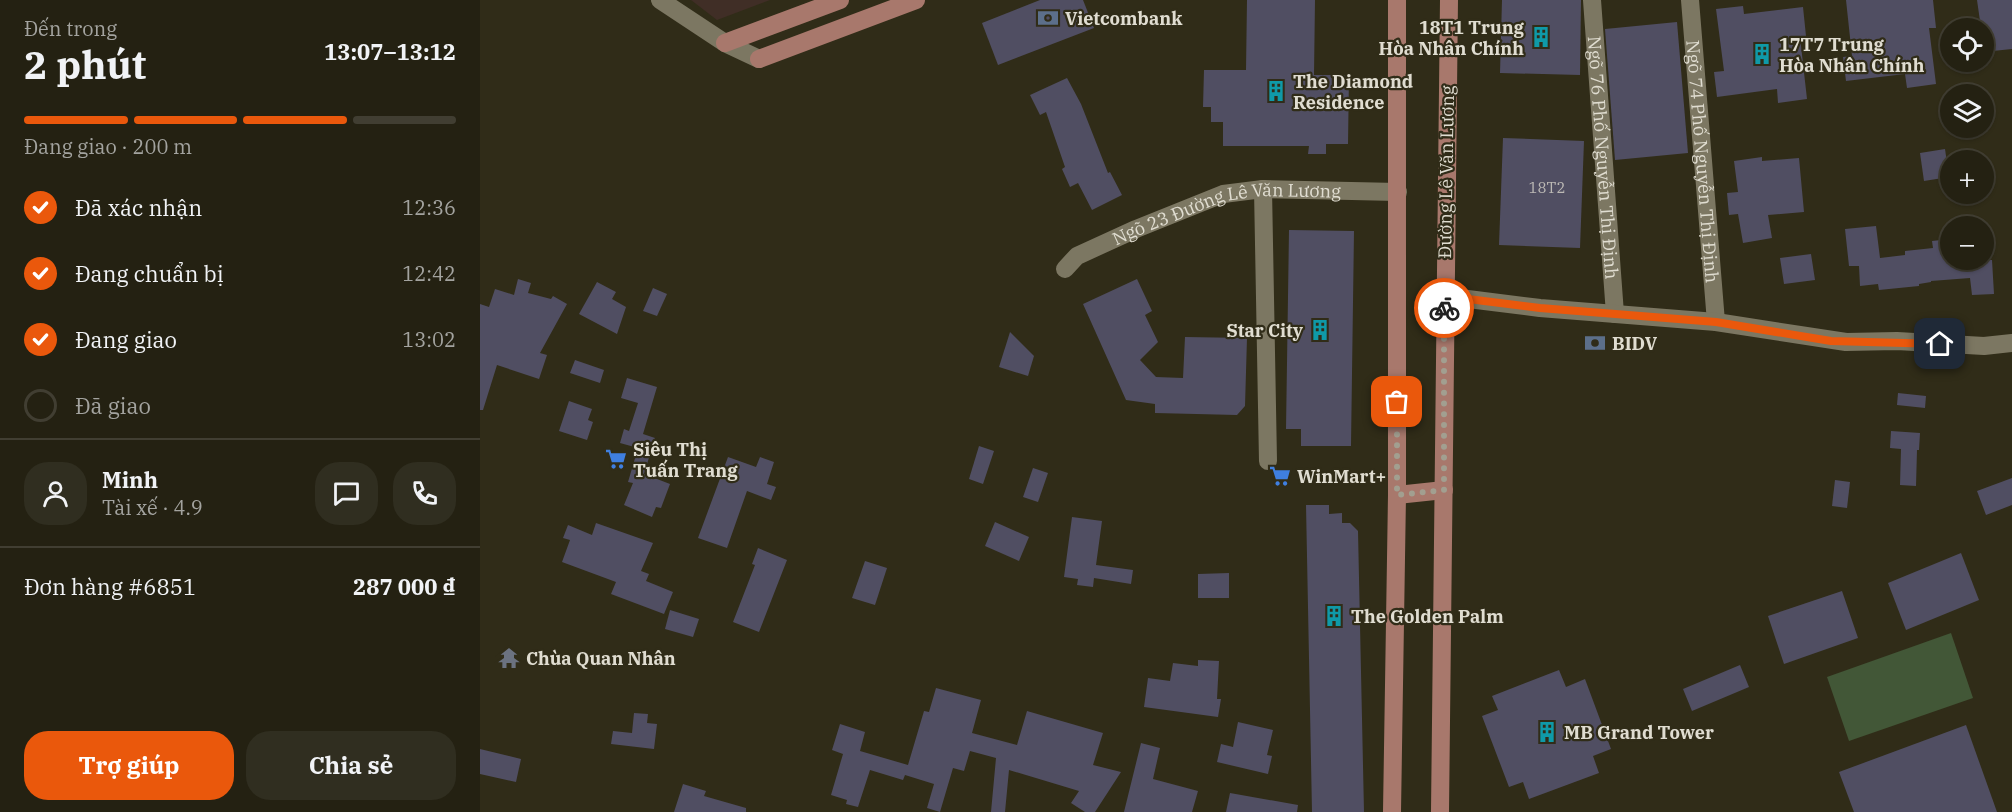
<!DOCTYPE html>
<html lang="vi">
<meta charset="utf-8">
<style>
body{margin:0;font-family:"IBM Plex Serif",serif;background:#302e20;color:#f1f3f6;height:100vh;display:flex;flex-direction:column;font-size:22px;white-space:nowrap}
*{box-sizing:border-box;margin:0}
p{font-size:20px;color:#a3a39f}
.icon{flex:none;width:33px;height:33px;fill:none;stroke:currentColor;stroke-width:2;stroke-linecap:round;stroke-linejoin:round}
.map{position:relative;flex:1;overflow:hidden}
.side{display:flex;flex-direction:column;background:#242112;width:480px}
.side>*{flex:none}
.fabs{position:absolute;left:1460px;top:18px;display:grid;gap:12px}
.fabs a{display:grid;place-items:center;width:54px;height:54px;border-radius:50%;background:#242112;box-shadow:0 2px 4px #0004,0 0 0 2px #413e32;font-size:30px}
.pin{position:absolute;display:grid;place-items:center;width:51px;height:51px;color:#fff;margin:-26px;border-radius:12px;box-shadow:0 3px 9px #0006}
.courier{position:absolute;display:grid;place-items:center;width:60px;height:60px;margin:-30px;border:4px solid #ea580c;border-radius:50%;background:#fff;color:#222;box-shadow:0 2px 8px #0007}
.summary em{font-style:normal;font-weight:700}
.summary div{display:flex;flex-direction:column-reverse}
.summary{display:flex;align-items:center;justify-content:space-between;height:102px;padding:0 24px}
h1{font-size:39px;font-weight:700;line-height:45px}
.bar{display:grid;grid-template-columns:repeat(4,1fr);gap:9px 6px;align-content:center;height:72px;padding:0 24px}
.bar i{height:8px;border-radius:4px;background:#413e32}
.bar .selected{background:#ea580c}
.bar p{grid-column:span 4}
.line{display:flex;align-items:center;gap:15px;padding:0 24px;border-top:2px solid #413e32}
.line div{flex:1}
.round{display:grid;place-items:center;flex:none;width:63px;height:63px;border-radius:24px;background:#302e20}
ol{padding:0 24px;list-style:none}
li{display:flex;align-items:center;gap:18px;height:66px}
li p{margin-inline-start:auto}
li .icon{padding:6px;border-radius:50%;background:#ea580c;color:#fff;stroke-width:4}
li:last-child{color:#a3a39f}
li i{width:33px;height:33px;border:3px solid #413e32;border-radius:50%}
.button{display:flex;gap:12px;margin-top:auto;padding:12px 24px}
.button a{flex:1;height:69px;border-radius:24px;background:#ea580c;color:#fff;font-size:24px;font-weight:700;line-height:69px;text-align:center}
.button a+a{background:#302e20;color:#f1f3f6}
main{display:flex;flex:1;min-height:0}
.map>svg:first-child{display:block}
.education{fill:#402e26}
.green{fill:#425737}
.building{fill:#504e62}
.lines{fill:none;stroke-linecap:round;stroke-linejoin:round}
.minor{stroke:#7c7762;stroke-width:18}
.major{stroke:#a8786c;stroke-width:18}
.done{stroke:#a29f90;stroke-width:6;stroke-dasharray:0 10.8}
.route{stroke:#ea580c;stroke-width:8}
.labels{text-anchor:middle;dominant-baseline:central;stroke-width:4.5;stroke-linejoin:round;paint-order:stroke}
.number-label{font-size:15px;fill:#bcb9b5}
.poi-label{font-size:18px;font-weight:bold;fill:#e0ddd1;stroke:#302c18;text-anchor:start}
.street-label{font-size:18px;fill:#e0ddd1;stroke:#302c18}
</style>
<main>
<section class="side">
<div class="summary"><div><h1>2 phút</h1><p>Đến trong</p></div><em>13:07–13:12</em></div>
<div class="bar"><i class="selected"></i><i class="selected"></i><i class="selected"></i><i></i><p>Đang giao · 200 m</p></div>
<ol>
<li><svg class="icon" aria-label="check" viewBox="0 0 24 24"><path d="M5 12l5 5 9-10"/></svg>Đã xác nhận<p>12:36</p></li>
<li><svg class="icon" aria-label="check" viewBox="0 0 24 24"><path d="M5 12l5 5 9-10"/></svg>Đang chuẩn bị<p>12:42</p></li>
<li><svg class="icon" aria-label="check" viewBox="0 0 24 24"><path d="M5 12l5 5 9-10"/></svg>Đang giao<p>13:02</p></li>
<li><i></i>Đã giao</li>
</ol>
<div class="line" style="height:108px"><a class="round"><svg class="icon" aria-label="person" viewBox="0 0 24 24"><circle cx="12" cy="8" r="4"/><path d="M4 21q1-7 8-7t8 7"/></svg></a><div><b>Minh</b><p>Tài xế · 4.9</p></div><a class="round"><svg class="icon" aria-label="chat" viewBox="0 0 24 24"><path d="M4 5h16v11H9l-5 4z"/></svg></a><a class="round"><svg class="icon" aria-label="phone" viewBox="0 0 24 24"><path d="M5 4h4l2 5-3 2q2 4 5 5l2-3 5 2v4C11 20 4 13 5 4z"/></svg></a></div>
<div class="line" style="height:78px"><div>Đơn hàng #6851</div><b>287 000 ₫</b></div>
<div class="button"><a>Trợ giúp</a><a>Chia sẻ</a></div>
</section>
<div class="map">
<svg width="1532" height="812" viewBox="0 0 1532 812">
<rect width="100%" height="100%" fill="#302c18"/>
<path class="education" d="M 211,0 L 290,0 L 237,20 Z"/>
<path class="green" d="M 1471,633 L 1493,698 L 1369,741 L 1347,677 Z"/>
<g class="building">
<path d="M 560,0 L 603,0 L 614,28 L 518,65 L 502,23 Z"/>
<path d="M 767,0 L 835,0 L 834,75 L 869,75 L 868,144 L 846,144 L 846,154 L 828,154 L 829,146 L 743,146 L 743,122 L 731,122 L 731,107 L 723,107 L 724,70 L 766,70 Z"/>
<path d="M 1022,0 L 1101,0 L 1100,75 L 1020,73 Z"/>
<path d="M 1366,0 L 1453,0 L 1456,28 L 1449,28 L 1456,84 L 1427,88 L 1425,74 L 1366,81 L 1363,57 L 1372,56 Z"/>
<path d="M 1497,0 L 1532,0 L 1532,49 L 1503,52 L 1503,28 L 1501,28 Z"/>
<path d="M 1263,6 L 1264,14 L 1323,7 L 1326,36 L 1320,37 L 1327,99 L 1298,103 L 1297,89 L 1237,97 L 1234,72 L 1244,71 L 1236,9 Z"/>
<path d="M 1197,22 L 1208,153 L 1135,160 L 1125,29 Z"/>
<path d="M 587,78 L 601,104 L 628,173 L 630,172 L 642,195 L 612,210 L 598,183 L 590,187 L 582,169 L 585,167 L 566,112 L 560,115 L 550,95 Z"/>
<path d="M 1023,138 L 1104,141 L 1100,248 L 1019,245 Z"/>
<path d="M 1465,149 L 1469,177 L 1444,181 L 1440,153 Z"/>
<path d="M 1282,157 L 1282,161 L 1319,158 L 1324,212 L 1288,215 L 1292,238 L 1263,243 L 1258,214 L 1249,215 L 1247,193 L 1258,192 L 1254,161 Z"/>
<path d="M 1396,226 L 1400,258 L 1425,255 L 1425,251 L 1453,248 L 1452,241 L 1470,239 L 1470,260 L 1512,260 L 1514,294 L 1492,295 L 1490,278 L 1451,281 L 1451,282 L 1439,284 L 1439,286 L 1399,290 L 1398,284 L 1380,286 L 1379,266 L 1369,266 L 1365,229 Z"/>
<path d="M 809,230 L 874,231 L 871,446 L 821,446 L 821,429 L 806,429 Z"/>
<path d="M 1331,254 L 1335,280 L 1304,284 L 1300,258 Z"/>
<path d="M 38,279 L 51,283 L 48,293 L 71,299 L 73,296 L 87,304 L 60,353 L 67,355 L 59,379 L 17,365 L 3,410 L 0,410 L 0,304 L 9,307 L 15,289 L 34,295 Z"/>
<path d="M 657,279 L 672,311 L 665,315 L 678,342 L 660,360 L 676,377 L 703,378 L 705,337 L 767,338 L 765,406 L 757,415 L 675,413 L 675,404 L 646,400 L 603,304 Z"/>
<path d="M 117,282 L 136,292 L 132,299 L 146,307 L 137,334 L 99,314 Z"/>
<path d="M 173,288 L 187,294 L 177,316 L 163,311 Z"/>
<path d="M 530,332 L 554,356 L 548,376 L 519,367 Z"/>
<path d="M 95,360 L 124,370 L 120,383 L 90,373 Z"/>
<path d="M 147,378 L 177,387 L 163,434 L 175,438 L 164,474 L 190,484 L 181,508 L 176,507 L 172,517 L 144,505 L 153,483 L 148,482 L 158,448 L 140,443 L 144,429 L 149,431 L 158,403 L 141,398 Z"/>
<path d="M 1418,393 L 1446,396 L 1445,408 L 1417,405 Z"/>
<path d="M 89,401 L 112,409 L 108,420 L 113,422 L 107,440 L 79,431 Z"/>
<path d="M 1411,431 L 1440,433 L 1439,450 L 1437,450 L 1436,486 L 1420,485 L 1421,449 L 1410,448 Z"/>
<path d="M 499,446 L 514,451 L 503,484 L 489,479 Z"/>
<path d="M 248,457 L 276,467 L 280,457 L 294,462 L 287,484 L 296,487 L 291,500 L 267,491 L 247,548 L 218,538 Z"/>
<path d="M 553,468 L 568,473 L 558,502 L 543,497 Z"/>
<path d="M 1532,478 L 1532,505 L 1506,515 L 1497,491 Z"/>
<path d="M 1355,480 L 1370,482 L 1367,508 L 1352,506 Z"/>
<path d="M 826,505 L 849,505 L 849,514 L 862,513 L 862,523 L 870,523 L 878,531 L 884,812 L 832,812 Z"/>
<path d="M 592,517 L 622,521 L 616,565 L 653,570 L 651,584 L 614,578 L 613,587 L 597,585 L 598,579 L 584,577 Z"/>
<path d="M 515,522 L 549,537 L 539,561 L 505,546 Z"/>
<path d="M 116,523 L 173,543 L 161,571 L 169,574 L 166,581 L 193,592 L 184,614 L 131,594 L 136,582 L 82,562 L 90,540 L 83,538 L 88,525 L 112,535 Z"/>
<path d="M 278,548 L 307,560 L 279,632 L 253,622 L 275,565 L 272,564 Z"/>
<path d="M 1481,553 L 1499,600 L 1426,630 L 1408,583 Z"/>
<path d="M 385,561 L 407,568 L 395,605 L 372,598 Z"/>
<path d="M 749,573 L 749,598 L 718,598 L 718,574 Z"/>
<path d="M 1362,591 L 1378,638 L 1304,664 L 1288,616 Z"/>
<path d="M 190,610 L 219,619 L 213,637 L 185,629 Z"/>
<path d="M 718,660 L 739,661 L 737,699 L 741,699 L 738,717 L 664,707 L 668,678 L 690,681 L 693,663 L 718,666 Z"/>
<path d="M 1260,665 L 1269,687 L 1212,711 L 1203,689 Z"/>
<path d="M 1079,670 L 1086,687 L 1105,679 L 1131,749 L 1113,756 L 1119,773 L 1049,799 L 1043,782 L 1029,787 L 1002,716 L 1018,710 L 1012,696 Z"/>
<path d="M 456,688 L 501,700 L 492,733 L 537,745 L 547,711 L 623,733 L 613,765 L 641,772 L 615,812 L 605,812 L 591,803 L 599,791 L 529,770 L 525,812 L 511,812 L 516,758 L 490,751 L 484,771 L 473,768 L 460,812 L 447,808 L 454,784 L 425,775 L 423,780 L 390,770 L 378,807 L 366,804 L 367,800 L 351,795 L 363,754 L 352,750 L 360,724 L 385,732 L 380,751 L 428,765 L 444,711 L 449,712 Z"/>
<path d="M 154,713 L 168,714 L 167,723 L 177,724 L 174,749 L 131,744 L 133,731 L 152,733 Z"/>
<path d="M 758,722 L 793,730 L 787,755 L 792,756 L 788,774 L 737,762 L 741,744 L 753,747 Z"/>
<path d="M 1486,725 L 1517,812 L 1374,812 L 1359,772 Z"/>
<path d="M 661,743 L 680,748 L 673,779 L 718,791 L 712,812 L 644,812 Z"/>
<path d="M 0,749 L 41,759 L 36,782 L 0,774 Z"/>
<path d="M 203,784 L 226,791 L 224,796 L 266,808 L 266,812 L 194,812 Z"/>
<path d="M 750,793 L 818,805 L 817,812 L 746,812 Z"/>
</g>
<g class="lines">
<g class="minor">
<path d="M 180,0 L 245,43 L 279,59"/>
<path id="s1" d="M 1112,0 L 1135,314"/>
<path id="s2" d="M 1210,0 L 1236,322"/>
<path d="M 783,189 L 788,461"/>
<path id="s3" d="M 585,269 L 597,256 L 656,229 L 743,194 L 783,189 L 918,192"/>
<path d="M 964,296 L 1060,308 L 1236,322 L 1366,342 L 1417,341 L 1504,346 L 1532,343"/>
</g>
<g class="major">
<path d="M 245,43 L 360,0"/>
<path d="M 279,59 L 436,0"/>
<path d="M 917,495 L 964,490"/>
<path d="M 912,812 L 917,495 L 917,0"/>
<path d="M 960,812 L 969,0"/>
</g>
</g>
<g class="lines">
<path class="done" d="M 917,402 L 917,495 L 964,490 L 964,308"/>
<path class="route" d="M 964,308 L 964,296 L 1060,308 L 1236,322 L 1351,341 L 1460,344"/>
</g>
<defs>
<symbol id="bank-bare" viewBox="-9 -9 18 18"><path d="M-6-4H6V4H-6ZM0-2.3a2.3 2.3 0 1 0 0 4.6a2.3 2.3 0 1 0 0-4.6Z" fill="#5c6f8a" stroke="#302c18" stroke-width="2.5" paint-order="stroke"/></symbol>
<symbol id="building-bare" viewBox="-9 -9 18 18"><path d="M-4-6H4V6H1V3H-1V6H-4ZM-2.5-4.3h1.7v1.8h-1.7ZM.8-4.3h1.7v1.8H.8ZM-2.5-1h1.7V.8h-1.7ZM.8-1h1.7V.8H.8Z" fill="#0f9aa8" stroke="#302c18" stroke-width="2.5" paint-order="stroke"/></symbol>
<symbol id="supermarket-bare" viewBox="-9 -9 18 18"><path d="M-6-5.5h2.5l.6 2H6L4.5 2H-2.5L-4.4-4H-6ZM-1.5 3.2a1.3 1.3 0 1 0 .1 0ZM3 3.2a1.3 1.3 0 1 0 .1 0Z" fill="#3f7fe0" stroke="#302c18" stroke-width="2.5" paint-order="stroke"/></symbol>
<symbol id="temple-bare" viewBox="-9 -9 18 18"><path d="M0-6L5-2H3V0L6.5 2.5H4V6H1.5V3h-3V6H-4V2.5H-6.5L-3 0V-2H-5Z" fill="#6b7280" stroke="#302c18" stroke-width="2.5" paint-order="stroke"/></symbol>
</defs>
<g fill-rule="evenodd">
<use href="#bank-bare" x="553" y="3" width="30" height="30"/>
<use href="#building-bare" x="1046" y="22" width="30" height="30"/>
<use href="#building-bare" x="1267" y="39" width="30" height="30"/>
<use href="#building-bare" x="781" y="76" width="30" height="30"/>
<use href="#building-bare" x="825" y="315" width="30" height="30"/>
<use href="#bank-bare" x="1100" y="328" width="30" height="30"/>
<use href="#supermarket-bare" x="121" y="444" width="30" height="30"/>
<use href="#supermarket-bare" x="785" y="461" width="30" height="30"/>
<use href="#building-bare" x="839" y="601" width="30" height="30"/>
<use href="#temple-bare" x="14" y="643" width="30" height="30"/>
<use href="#building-bare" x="1052" y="717" width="30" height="30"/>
</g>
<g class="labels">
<g class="number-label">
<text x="1067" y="187">18T2</text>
</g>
<g class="poi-label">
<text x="585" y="18">Vietcombank</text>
<text x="1044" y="27" text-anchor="end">18T1 Trung<tspan x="1044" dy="21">Hòa Nhân Chính</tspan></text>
<text x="1299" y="44">17T7 Trung<tspan x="1299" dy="21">Hòa Nhân Chính</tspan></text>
<text x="813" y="81">The Diamond<tspan x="813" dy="21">Residence</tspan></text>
<text x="823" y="330" text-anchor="end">Star City</text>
<text x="1132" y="343">BIDV</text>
<text x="153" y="449">Siêu Thị<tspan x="153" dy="21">Tuấn Trang</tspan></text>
<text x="817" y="476">WinMart+</text>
<text x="871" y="616">The Golden Palm</text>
<text x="46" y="658">Chùa Quan Nhân</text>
<text x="1084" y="732">MB Grand Tower</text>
</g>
<g class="street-label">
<text stroke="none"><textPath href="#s1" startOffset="158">Ngõ 76 Phố Nguyễn Thị Định</textPath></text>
<text stroke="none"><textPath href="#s2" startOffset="162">Ngõ 74 Phố Nguyễn Thị Định</textPath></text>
<text transform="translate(966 172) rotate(-89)">Đường Lê Văn Lương</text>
<text stroke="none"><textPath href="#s3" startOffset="176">Ngõ 23 Đường Lê Văn Lương</textPath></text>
</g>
</g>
</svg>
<div class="fabs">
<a><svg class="icon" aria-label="locate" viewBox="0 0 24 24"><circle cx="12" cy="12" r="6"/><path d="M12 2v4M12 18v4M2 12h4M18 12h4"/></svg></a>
<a><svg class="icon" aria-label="layers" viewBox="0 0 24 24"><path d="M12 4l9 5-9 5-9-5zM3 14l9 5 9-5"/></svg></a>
<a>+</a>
<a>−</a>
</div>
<div class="pin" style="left:917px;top:402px;background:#ea580c"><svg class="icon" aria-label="bag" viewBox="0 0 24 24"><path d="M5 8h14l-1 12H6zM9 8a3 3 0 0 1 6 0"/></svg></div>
<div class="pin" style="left:1460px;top:344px;background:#1f2937"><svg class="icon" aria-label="home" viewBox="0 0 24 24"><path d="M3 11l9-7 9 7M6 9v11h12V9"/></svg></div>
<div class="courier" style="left:964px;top:308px"><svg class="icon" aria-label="bike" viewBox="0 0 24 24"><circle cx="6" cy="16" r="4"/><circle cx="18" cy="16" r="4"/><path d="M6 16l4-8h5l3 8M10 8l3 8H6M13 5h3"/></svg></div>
</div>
</main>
